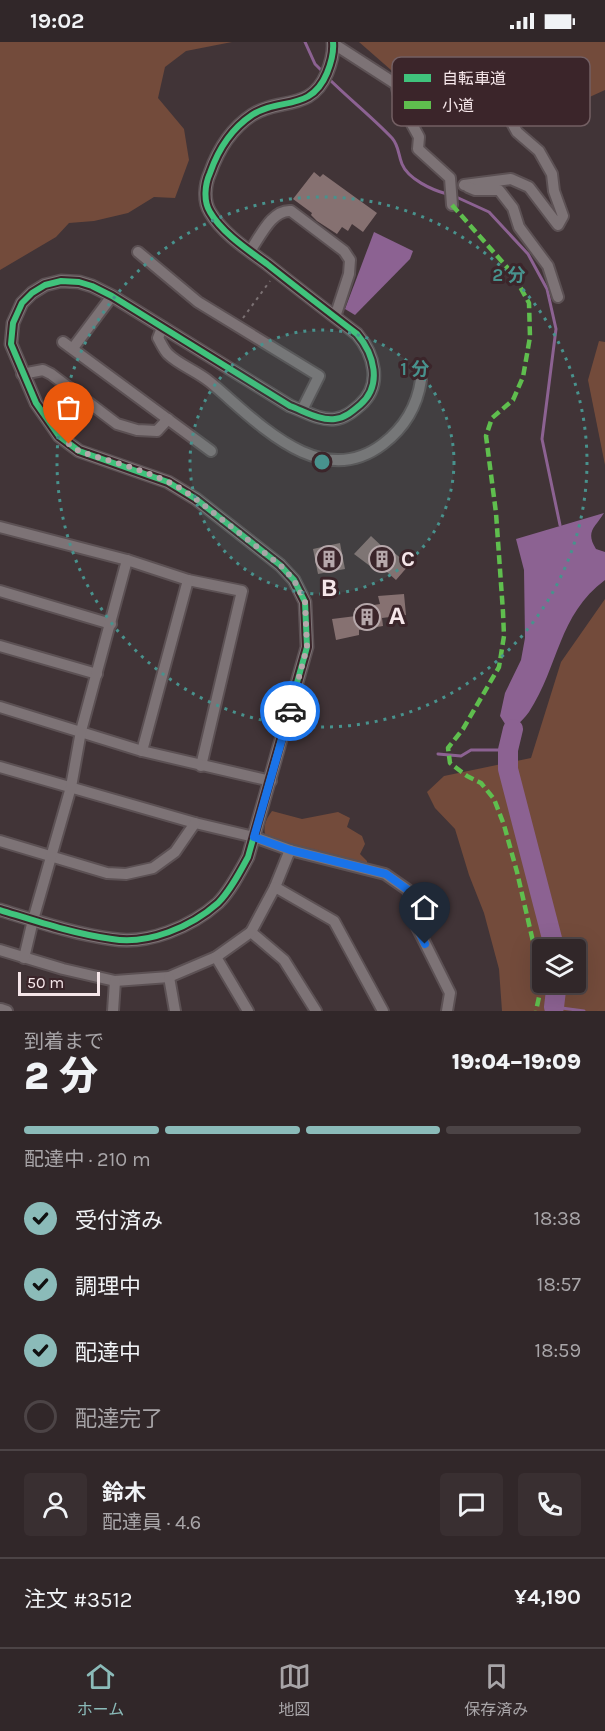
<!DOCTYPE html>
<html lang="ja">
<meta charset="utf-8">
<style>
body{margin:0;font-family:Karla,"Noto Sans JP",sans-serif;background:#392f31;color:#f1f3f6;height:100vh;display:flex;flex-direction:column;font-size:22px;white-space:nowrap}
*{box-sizing:border-box;margin:0}
p{font-size:20px;color:#a8a5a8}
.icon{flex:none;width:33px;height:33px;fill:none;stroke:currentColor;stroke-width:2;stroke-linecap:round;stroke-linejoin:round}
.map{position:relative;height:969px;overflow:hidden}
.sheet{display:flex;flex-direction:column;background:#312729;flex:1}
.sheet>*{flex:none}
.fabs{position:absolute;left:532px;top:897px;display:grid;gap:12px}
.fabs a{display:grid;place-items:center;width:54px;height:54px;border-radius:6px;background:#312729;box-shadow:0 6px 24px #0002,0 0 0 2px #4c4446;font-size:30px}
.scale{position:absolute;left:18px;bottom:15px;width:82px;box-sizing:border-box;padding-left:6px;border:3px solid #f5e6e9;border-top:0;font-size:16px;line-height:21px;white-space:nowrap;color:#f5e6e9;-webkit-text-stroke:4px #3b252a;paint-order:stroke}
.pin{position:absolute;display:grid;place-items:center;width:51px;height:51px;color:#fff;margin:-62px -26px;border-radius:50% 50% 50% 0;rotate:-45deg;box-shadow:0 0 6px #0007}
.pin .icon{rotate:45deg}
.courier{position:absolute;display:grid;place-items:center;width:60px;height:60px;margin:-30px;border:4px solid #1a73e8;border-radius:50%;background:#fff;color:#222;box-shadow:0 2px 8px #0007}
.head em{font-style:normal;font-weight:800}
.head div{display:flex;flex-direction:column-reverse}
.head{display:flex;align-items:center;justify-content:space-between;height:102px;padding:0 24px}
h1{font-size:39px;font-weight:800;line-height:45px}
.bar{display:grid;grid-template-columns:repeat(4,1fr);gap:9px 6px;align-content:center;height:72px;padding:0 24px}
.bar i{height:8px;border-radius:4px;background:#4c4446}
.bar .current{background:#8bbbb9}
.bar p{grid-column:span 4}
.line{display:flex;align-items:center;gap:15px;padding:0 24px;border-top:2px solid #4c4446}
.line div{flex:1}
.round{display:grid;place-items:center;flex:none;width:63px;height:63px;border-radius:6px;background:#392f31}
ol{padding:0 24px;list-style:none}
li{display:flex;align-items:center;gap:18px;height:66px}
li p{margin-inline-start:auto}
li .icon{padding:6px;border-radius:50%;background:#8bbbb9;color:#111;stroke-width:4}
li:last-child{color:#a8a5a8}
li i{width:33px;height:33px;border:3px solid #4c4446;border-radius:50%}
.status{display:flex;justify-content:space-between;align-items:center;height:42px;padding:0 30px;background:#312729;direction:ltr}
.status svg{height:16px;fill:currentColor}
.menu{display:flex;justify-content:space-around;align-items:center;height:84px;border-top:2px solid #4c4446;background:#312729;font-size:16px;color:#a8a5a8}
.menu a{display:grid;justify-items:center;gap:3px}
.menu .current{color:#8bbbb9}
.map>svg:first-child{display:block}
.green{fill:#734b3b;fill-rule:evenodd}
.water{fill:#8c6292}
.lines{fill:none;stroke-linecap:round;stroke-linejoin:round}
.stream{stroke:#8c6292;stroke-width:3}
.river{stroke:#8c6292;stroke-width:20}
.building{fill:#867171}
.minor-casing{stroke:#5c5154;stroke-width:14}
.tertiary-casing{stroke:#5c5154;stroke-width:15}
.path{stroke:#7b7173;stroke-width:2;stroke-dasharray:3 4.5;stroke-linecap:butt}
.minor{stroke:#7d7376;stroke-width:10}
.tertiary{stroke:#7d7376;stroke-width:12}
.quiet{stroke:#5fbe4e;stroke-width:4.5;stroke-dasharray:9 4.5;stroke-linecap:butt}
.cycleway-casing{stroke:#3b252a;stroke-width:10}
.cycleway{stroke:#40c37c;stroke-width:6}
.done{stroke:#b6a8ab;stroke-width:6;stroke-dasharray:0 10.8}
.route{stroke:#1a73e8;stroke-width:8}
.ring{fill:none;stroke:#48928d;stroke-width:3;stroke-dasharray:3 6}
.labels{text-anchor:middle;dominant-baseline:central;stroke-width:6;stroke-linejoin:round;paint-order:stroke}
.poi-label{font-size:22px;font-weight:bold;fill:#f5e6e9;stroke:#3b252a;text-anchor:start}
.key{fill:#3b252a;stroke:#735f63;stroke-width:1.5}
.key-label{font-size:16px;fill:#f5e6e9}
.centre{fill:#48928d;stroke:#3b252a;stroke-width:3}
.ring-label{font-size:18px;text-anchor:middle;font-weight:bold;fill:#48928d;stroke:#3b252a;stroke-width:6;stroke-linejoin:round;paint-order:stroke}
</style>
<div class="status"><b>19:02</b><svg viewBox="0 0 49 12"><path d="M0 12V9h3v3zM5 12V6h3v6zM10 12V3h3v9zM15 12V0h3v12zM26 1h20v11H26zM47 4h2v5h-2z"/></svg></div>
<div class="map">
<svg width="605" height="969" viewBox="0 0 605 969">
<rect width="100%" height="100%" fill="#413437"/>
<g class="green">
<path d="M 0,0 L 232,0 L 186,9 L 165,25 L 158,56 L 184,87 L 189,118 L 175,156 L 154,155 L 128,171 L 94,179 L 69,181 L 56,195 L 0,228 Z"/>
<path d="M 359,0 L 605,0 L 605,48 L 583,58 L 533,47 L 506,39 L 449,52 L 407,42 Z"/>
<path d="M 599,299 L 605,300 L 605,423 L 588,338 Z"/>
<path d="M 605,557 L 605,969 L 502,969 L 499,927 L 484,871 L 469,833 L 455,787 L 435,766 L 427,750 L 444,734 L 531,716 L 561,620 ZM 543,908 L 576,908 L 576,940 L 543,940 Z"/>
<path d="M 272,769 L 302,777 L 338,770 L 350,776 L 347,785 L 362,794 L 365,802 L 360,812 L 367,819 L 367,822 L 267,797 C 262,787 265,778 272,769 Z"/>
</g>
<g class="water">
<path d="M 374,190 L 413,209 L 410,217 L 355,273 L 345,267 Z"/>
<path d="M 604,471 C 595,486 585,489 596,507 L 605,510 L 605,538 C 558,573 559,624 529,670 C 525,676 519,681 513,687 L 507,685 L 500,674 L 505,651 L 521,618 L 525,596 L 524,528 L 516,497 Z"/>
</g>
<g class="lines">
<g class="stream">
<path d="M 305,0 L 315,22 L 323,30"/>
<path d="M 327,35 C 348,56 372,75 392,96 C 399,104 398,112 402,122 C 408,137 432,148 447,152"/>
<path d="M 454,154 L 489,170 L 528,212 L 547,247 L 556,287 L 542,397 L 560,483"/>
<path d="M 438,712 L 461,714 L 471,708 L 508,708"/>
<path d="M 553,969 L 554,965 L 584,969"/>
</g>
<g class="river">
<path d="M 513,687 L 508,708 L 508,727 L 555,908"/>
<path d="M 554,965 L 557,940"/>
</g>
</g>
<g class="building">
<path d="M 314,130 L 320,135 L 323,132 L 377,171 L 363,190 L 352,182 L 348,189 L 342,185 L 337,192 L 317,179 L 311,173 L 312,171 L 293,157 Z"/>
<path d="M 371,494 L 388,510 L 392,509 L 409,523 L 396,538 L 379,523 L 374,527 L 354,512 Z"/>
<path d="M 340,501 L 345,527 L 318,532 L 313,507 Z"/>
<path d="M 404,552 L 406,573 L 382,576 L 383,584 L 359,588 L 359,593 L 336,598 L 332,577 L 356,574 L 355,566 L 380,562 L 378,554 Z"/>
</g>
<g class="lines">
<defs>
<g id="minor">
<path d="M 334,2 L 396,42 L 401,62 L 419,95 L 418,107 L 450,136 L 452,163"/>
<path d="M 464,143 L 511,137 L 529,145 L 558,183 L 563,174 L 554,149 L 552,132 L 539,109 L 517,90 L 499,57"/>
<path d="M 468,145 L 475,148 L 499,148 L 513,166 L 519,185 L 548,224 L 558,255"/>
<path d="M 250,209 C 260,195 272,167 291,169 L 344,209 L 350,218 L 349,232 L 335,275"/>
<path d="M 138,210 L 198,260 L 319,334 L 302,368"/>
<path d="M 162,286 L 158,296 C 161,301 164,308 168,312 C 179,323 197,329 210,340 C 255,377 319,451 383,402 C 404,386 417,365 421,338"/>
<path d="M 63,300 L 211,409"/>
<path d="M 73,306 L 112,254"/>
<path d="M 22,332 L 43,328 L 51,332 L 117,382 L 137,388 L 157,389 L 168,377"/>
<path d="M 0,485 L 127,518 L 188,538 L 242,549 L 201,724"/>
<path d="M 0,549 L 111,582"/>
<path d="M 0,604 L 97,632"/>
<path d="M 0,665 L 142,709 L 271,739"/>
<path d="M 142,709 L 188,538"/>
<path d="M 0,725 L 195,781 L 254,795 L 290,808 L 385,832 L 408,848 L 417,885 L 450,951 L 447,969"/>
<path d="M 0,799 L 107,831 L 126,832 L 153,826 L 175,810 L 195,781"/>
<path d="M 275,845 L 290,808"/>
<path d="M 251,890 L 284,918 L 316,969"/>
<path d="M 0,908 L 63,927 L 115,939 L 169,935 L 216,915 L 251,890 L 275,845 L 334,879 L 383,969"/>
<path d="M 216,915 L 248,969"/>
<path d="M 24,916 L 33,878 L 71,745 L 81,689 L 127,518"/>
<path d="M 169,935 L 175,969"/>
<path d="M 1,967 L 7,969"/>
<path d="M 113,969 L 115,939"/>
</g>
<path id="tertiary" d="M 0,868 C 36,879 74,892 112,897 C 148,903 191,885 218,861 C 230,849 240,830 248,815 L 307,605 L 305,560 L 294,538 L 280,523 L 196,457 L 168,440 L 79,409 L 59,394 L 36,361 L 11,302 L 13,281 L 22,261 L 32,251 L 45,243 L 61,239 L 79,240 L 92,244 L 112,254 L 290,364 C 304,369 320,379 335,377 C 345,376 353,369 360,363 C 383,343 374,312 357,292 C 327,269 297,246 267,222 C 248,208 222,191 210,170 C 203,159 205,142 210,131 C 218,108 231,87 252,73 C 280,55 311,70 327,31 C 331,21 334,10 333,0"/>
</defs>
<use href="#minor" class="minor-casing"/>
<use href="#tertiary" class="tertiary-casing"/>
<path class="path" d="M 243,276 L 270,239"/>
<use href="#minor" class="minor"/>
<use href="#tertiary" class="tertiary"/>
<path class="quiet" d="M 452,163 L 513,232 L 529,261 L 530,295 L 523,335 L 513,358 L 492,376 L 486,394 L 496,471 L 503,570 L 504,594 L 499,625 L 463,687 L 448,706 L 450,721 L 467,734 L 481,741 L 494,757 L 504,783 L 517,830 L 537,917 L 541,946 L 536,969"/>
<defs>
<path id="cycleway" d="M 0,868 C 36,879 74,892 112,897 C 148,903 191,885 218,861 C 230,849 240,830 248,815 L 307,605 L 305,560 L 294,538 L 280,523 L 196,457 L 168,440 L 79,409 L 59,394 L 36,361 L 11,302 L 13,281 L 22,261 L 32,251 L 45,243 L 61,239 L 79,240 L 92,244 L 112,254 L 290,364 C 304,369 320,379 335,377 C 345,376 353,369 360,363 C 383,343 374,312 357,292 C 327,269 297,246 267,222 C 248,208 222,191 210,170 C 203,159 205,142 210,131 C 218,108 231,87 252,73 C 280,55 311,70 327,31 C 331,21 334,10 333,0"/>
</defs>
<use href="#cycleway" class="cycleway-casing"/>
<use href="#cycleway" class="cycleway"/>
</g>
<g class="lines">
<path class="done" d="M 69,402 L 79,409 C 108,419 140,426 168,440 C 178,444 187,451 196,457 L 280,523 L 294,538 L 305,560 L 307,605 L 290,669"/>
<path class="route" d="M 290,669 L 254,795 L 290,808 L 386,832 L 408,848 L 417,885 L 425,902"/>
</g>
<circle cx="322" cy="420" r="132" fill="#48928d" fill-opacity=".12"/>
<g class="ring">
<circle cx="322" cy="420" r="132"/>
<circle cx="322" cy="420" r="265"/>
</g>
<defs>
<symbol id="building-ring" viewBox="-11 -11 22 22"><circle r="9.5" fill="#3b252a" stroke="#b6a8ab" stroke-width="1.5"/><path d="M-4-6H4V6H1V3H-1V6H-4ZM-2.5-4.3h1.7v1.8h-1.7ZM.8-4.3h1.7v1.8H.8ZM-2.5-1h1.7V.8h-1.7ZM.8-1h1.7V.8H.8Z" fill="#b6a8ab"/></symbol>
</defs>
<g fill-rule="evenodd">
<use href="#building-ring" x="314" y="502" width="30" height="30"/>
<use href="#building-ring" x="367" y="502" width="30" height="30"/>
<use href="#building-ring" x="352" y="560" width="30" height="30"/>
</g>
<g class="labels">
<g class="poi-label">
<text x="401" y="517">C</text>
<text x="329" y="547" text-anchor="middle">Ｂ</text>
<text x="386" y="575">Ａ</text>
</g>
</g>
<rect x="392" y="15" width="198" height="69" rx="9" class="key"/>
<rect x="404" y="32" width="27" height="8" fill="#40c37c"/>
<rect x="404" y="59" width="27" height="8" fill="#5fbe4e"/>
<g class="key-label">
<text x="442" y="42">自転車道</text>
<text x="442" y="69">小道</text>
</g>
<circle cx="322" cy="420" r="9" class="centre"/>
<g class="ring-label">
<text x="509" y="239">2 分</text>
<text x="415" y="333">1 分</text>
</g>
</svg>
<div class="fabs">
<a><svg class="icon" aria-label="layers" viewBox="0 0 24 24"><path d="M12 4l9 5-9 5-9-5zM3 14l9 5 9-5"/></svg></a>
</div>
<div class="scale">50 m</div>
<div class="pin" style="left:69px;top:402px;background:#ea580c"><svg class="icon" aria-label="bag" viewBox="0 0 24 24"><path d="M5 8h14l-1 12H6zM9 8a3 3 0 0 1 6 0"/></svg></div>
<div class="pin" style="left:425px;top:902px;background:#1f2937"><svg class="icon" aria-label="home" viewBox="0 0 24 24"><path d="M3 11l9-7 9 7M6 9v11h12V9"/></svg></div>
<div class="courier" style="left:290px;top:669px"><svg class="icon" aria-label="car" viewBox="0 0 24 24"><path d="M5 17H2v-5l4-1 3-4h7l3 4 3 1v5h-3M9 17h6M6 11h13"/><circle cx="7" cy="17" r="2"/><circle cx="17" cy="17" r="2"/></svg></div>
</div>
<section class="sheet">
<div class="head"><div><h1>2 分</h1><p>到着まで</p></div><em>19:04–19:09</em></div>
<div class="bar"><i class="current"></i><i class="current"></i><i class="current"></i><i></i><p>配達中 · 210 m</p></div>
<ol>
<li><svg class="icon" aria-label="check" viewBox="0 0 24 24"><path d="M5 12l5 5 9-10"/></svg>受付済み<p>18:38</p></li>
<li><svg class="icon" aria-label="check" viewBox="0 0 24 24"><path d="M5 12l5 5 9-10"/></svg>調理中<p>18:57</p></li>
<li><svg class="icon" aria-label="check" viewBox="0 0 24 24"><path d="M5 12l5 5 9-10"/></svg>配達中<p>18:59</p></li>
<li><i></i>配達完了</li>
</ol>
<div class="line" style="height:108px"><a class="round"><svg class="icon" aria-label="person" viewBox="0 0 24 24"><circle cx="12" cy="8" r="4"/><path d="M4 21q1-7 8-7t8 7"/></svg></a><div><b>鈴木</b><p>配達員 · 4.6</p></div><a class="round"><svg class="icon" aria-label="chat" viewBox="0 0 24 24"><path d="M4 5h16v11H9l-5 4z"/></svg></a><a class="round"><svg class="icon" aria-label="phone" viewBox="0 0 24 24"><path d="M5 4h4l2 5-3 2q2 4 5 5l2-3 5 2v4C11 20 4 13 5 4z"/></svg></a></div>
<div class="line" style="height:78px"><div>注文 #3512</div><b>¥4,190</b></div>
</section>
<nav class="menu">
<a class="current"><svg class="icon" aria-label="home" viewBox="0 0 24 24"><path d="M3 11l9-7 9 7M6 9v11h12V9"/></svg>ホーム</a>
<a><svg class="icon" aria-label="map" viewBox="0 0 24 24"><path d="M3 6l6-2 6 2 6-2v14l-6 2-6-2-6 2zM9 4v14M15 6v14"/></svg>地図</a>
<a><svg class="icon" aria-label="saved" viewBox="0 0 24 24"><path d="M7 4h10v16l-5-4-5 4z"/></svg>保存済み</a>
</nav>
